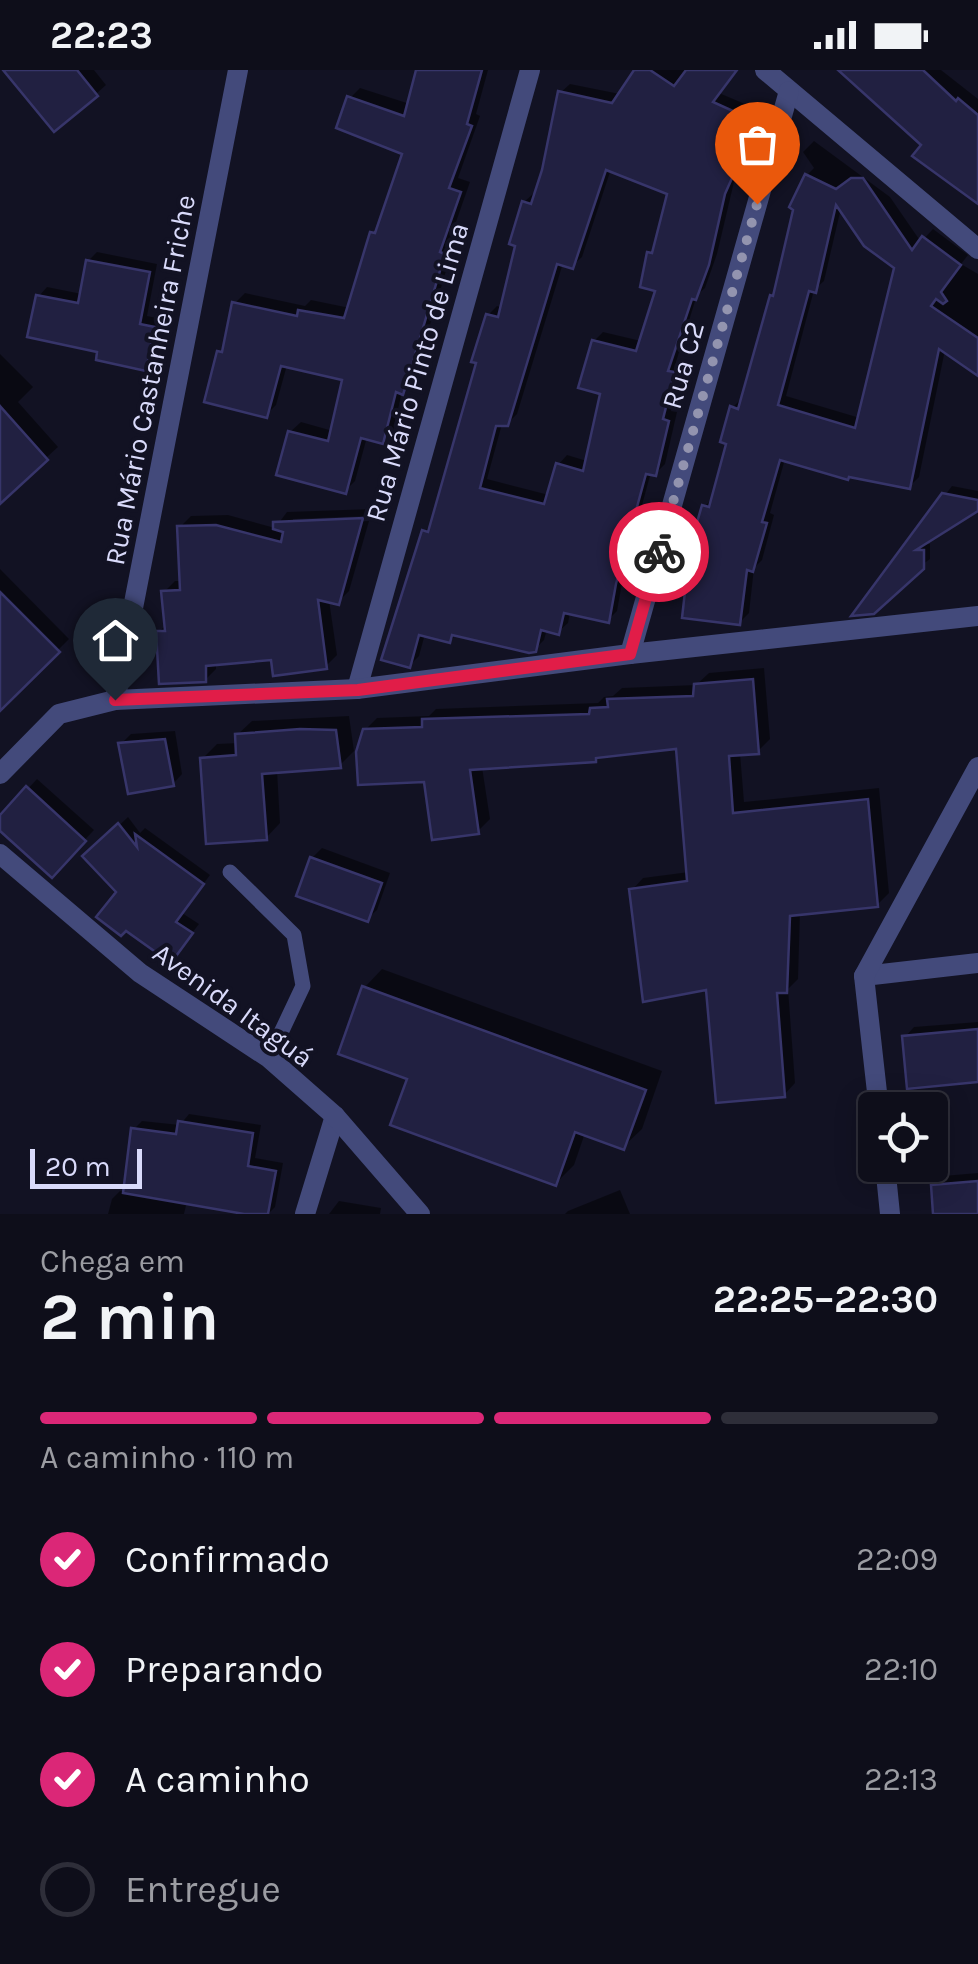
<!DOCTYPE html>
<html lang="pt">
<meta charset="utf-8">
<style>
body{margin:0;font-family:Karla,sans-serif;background:#171723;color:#f1f3f6;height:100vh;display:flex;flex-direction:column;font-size:38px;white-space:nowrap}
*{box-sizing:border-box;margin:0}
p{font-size:32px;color:#9b9ca2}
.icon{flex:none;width:55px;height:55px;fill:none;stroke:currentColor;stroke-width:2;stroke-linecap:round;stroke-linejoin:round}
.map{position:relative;height:1144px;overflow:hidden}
.panel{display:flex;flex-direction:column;background:#0e0e1a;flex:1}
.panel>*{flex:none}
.tools{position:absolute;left:858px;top:1022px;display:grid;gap:20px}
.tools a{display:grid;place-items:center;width:90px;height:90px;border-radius:10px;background:#0e0e1a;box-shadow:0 5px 25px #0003,0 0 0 2px #2e2e39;font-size:50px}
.scale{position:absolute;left:30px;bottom:25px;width:112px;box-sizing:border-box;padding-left:10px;border:5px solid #d9dafa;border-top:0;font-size:28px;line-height:35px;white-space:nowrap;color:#d9dafa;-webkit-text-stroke:8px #121223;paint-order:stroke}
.pin{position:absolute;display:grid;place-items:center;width:85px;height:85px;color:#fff;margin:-102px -42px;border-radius:50% 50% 50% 0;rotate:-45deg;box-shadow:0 0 10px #0007}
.pin .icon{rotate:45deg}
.courier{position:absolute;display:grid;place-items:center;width:100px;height:100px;margin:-50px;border:8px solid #e11d48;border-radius:50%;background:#fff;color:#222;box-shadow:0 2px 12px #0007}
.head em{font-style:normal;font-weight:700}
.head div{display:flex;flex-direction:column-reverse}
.head{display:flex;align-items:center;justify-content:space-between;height:170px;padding:0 40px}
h1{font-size:65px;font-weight:700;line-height:75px}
.bar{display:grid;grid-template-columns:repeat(4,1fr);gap:15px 10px;align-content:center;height:120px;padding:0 40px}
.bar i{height:12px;border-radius:8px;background:#2e2e39}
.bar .selected{background:#db2777}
.bar p{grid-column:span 4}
ol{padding:0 40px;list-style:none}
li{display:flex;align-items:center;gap:30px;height:110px}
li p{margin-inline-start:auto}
li .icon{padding:10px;border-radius:50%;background:#db2777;color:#fff;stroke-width:4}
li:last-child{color:#9b9ca2}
li i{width:55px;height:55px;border:5px solid #2e2e39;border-radius:50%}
.status{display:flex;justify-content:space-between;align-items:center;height:70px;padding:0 50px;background:#0e0e1a;direction:ltr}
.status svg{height:28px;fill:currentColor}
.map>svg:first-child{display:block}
.shadow{fill:#0007;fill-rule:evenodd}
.building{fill:#212041;stroke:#37356a;stroke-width:2.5;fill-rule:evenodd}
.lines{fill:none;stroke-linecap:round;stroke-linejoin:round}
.service{stroke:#434a7b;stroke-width:15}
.minor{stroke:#434a7b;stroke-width:20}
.tertiary{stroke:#434a7b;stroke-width:20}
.done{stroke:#9394af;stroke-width:10;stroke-dasharray:0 18}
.route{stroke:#e11d48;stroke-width:12}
.labels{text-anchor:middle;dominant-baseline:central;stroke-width:8;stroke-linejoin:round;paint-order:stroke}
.street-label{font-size:28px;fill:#d9dafa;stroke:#121223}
</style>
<div class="status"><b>22:23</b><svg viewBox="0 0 49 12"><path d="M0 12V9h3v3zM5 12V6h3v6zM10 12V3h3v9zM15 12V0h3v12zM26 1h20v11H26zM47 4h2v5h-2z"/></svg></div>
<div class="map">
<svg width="978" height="1144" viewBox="0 0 978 1144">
<rect width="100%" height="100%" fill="#121223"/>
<g class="shadow">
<path d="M 6,0 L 94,0 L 106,15 L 96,24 Z"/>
<path d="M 419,0 L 488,0 L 476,44 L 480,46 L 458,108 L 470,112 L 449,172 L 454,174 L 413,312 L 402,322 L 393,361 L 382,371 L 367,367 L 355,411 L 345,421 L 290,362 L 301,352 L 333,361 L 346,308 L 287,295 L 276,335 L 266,345 L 219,282 L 226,275 L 235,233 L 245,223 L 305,236 L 311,230 L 350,238 L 373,163 L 380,156 L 406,83 L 350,28 L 360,18 L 410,34 Z"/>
<path d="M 637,0 L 737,0 L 719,23 L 764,42 L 734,112 L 717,184 L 705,218 L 697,225 L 676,292 L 683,293 L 671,341 L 677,342 L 665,394 L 656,403 L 651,402 L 624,502 L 617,541 L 608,550 L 570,542 L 568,553 L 558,562 L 547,559 L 544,570 L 535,579 L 457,564 L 450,571 L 425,564 L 419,586 L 410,595 L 424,462 L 434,452 L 479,291 L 488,245 L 497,236 L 503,238 L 524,132 L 534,123 L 537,124 L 560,23 L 570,14 L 620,24 ZM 611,99 L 670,123 L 656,177 L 649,184 L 658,219 L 641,271 L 603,262 L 594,271 L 603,322 L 587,391 L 567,385 L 558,395 L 549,425 L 487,409 L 502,354 L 507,354 L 517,344 L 563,193 L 572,196 L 582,187 Z"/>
<path d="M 841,0 L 941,0 L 978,29 L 978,132 L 924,75 Z"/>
<path d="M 814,71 L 890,127 L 921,172 L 933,159 L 968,185 L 961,194 L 978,204 L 978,303 L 945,280 L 919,407 L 910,416 L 785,389 L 770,443 L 774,445 L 762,490 L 754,498 L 749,543 L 740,552 L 705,436 L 714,427 L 729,373 L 732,338 L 741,329 L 772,226 L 777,221 L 807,105 L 814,98 L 803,82 ZM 841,138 L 897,197 L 860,348 L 786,326 L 814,220 L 824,211 Z"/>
<path d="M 97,182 L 157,194 L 147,246 L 162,249 L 153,289 L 145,298 L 100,280 L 39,226 L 47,217 L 82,224 L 88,191 Z"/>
<path d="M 0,284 L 33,317 L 18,332 L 58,377 L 0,430 Z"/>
<path d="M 952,416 L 978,421 L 978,438 L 923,473 L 930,474 L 930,489 L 856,543 Z"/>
<path d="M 372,439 L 370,446 L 293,449 L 293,454 L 369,451 L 349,521 L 338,532 L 329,530 L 337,585 L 326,596 L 273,587 L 216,592 L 216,599 L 205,610 L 159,562 L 167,554 L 164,522 L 175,511 L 182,511 L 180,457 L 191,446 L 228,445 L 275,458 L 287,442 Z"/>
<path d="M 0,499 L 69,569 L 0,638 Z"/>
<path d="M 764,598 L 770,669 L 758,681 L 740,683 L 744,732 L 879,718 L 889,823 L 877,835 L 800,842 L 798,909 L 788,919 L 795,1013 L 784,1025 L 708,917 L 632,820 L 643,808 L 689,802 L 678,676 L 599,685 L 595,690 L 482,697 L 490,749 L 478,761 L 426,710 L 365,660 L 377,648 L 429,646 L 436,639 L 598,633 L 604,627 L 613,626 L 622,618 L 696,615 L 709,603 Z"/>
<path d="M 349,646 L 354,681 L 340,695 L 277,700 L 280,753 L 266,768 L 202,689 L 217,674 L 238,673 L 237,665 L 252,651 Z"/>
<path d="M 175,661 L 182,704 L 173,714 L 121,674 L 131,664 Z"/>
<path d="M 37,709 L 94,760 L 52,805 L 0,757 L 0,749 Z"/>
<path d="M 128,747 L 140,763 L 145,758 L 210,805 L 182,843 L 199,854 L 171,890 L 119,822 L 86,787 Z"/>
<path d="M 322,778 L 390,803 L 377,840 L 367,849 L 312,788 Z"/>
<path d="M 382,899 L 662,1001 L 642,1059 L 623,1077 L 585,1063 L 574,1095 L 556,1113 L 410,1008 L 364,918 Z"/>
<path d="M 978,952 L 978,1010 L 905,967 L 914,957 Z"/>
<path d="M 189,1044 L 261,1055 L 255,1088 L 283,1093 L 275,1137 L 268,1144 L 259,1144 L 187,1131 L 184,1144 L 108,1144 L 112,1129 L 120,1121 L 126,1122 L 133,1060 L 142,1051 L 180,1055 Z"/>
<path d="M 978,1103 L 978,1144 L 936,1144 L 933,1116 L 943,1106 Z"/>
<path d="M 620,1120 L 630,1144 L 565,1144 L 568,1141 Z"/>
<path d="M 339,1131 L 381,1138 L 380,1144 L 329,1144 Z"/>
</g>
<g class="building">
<path d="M 3,0 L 77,0 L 98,26 L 54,62 Z"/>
<path d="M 416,0 L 482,0 L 467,54 L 472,56 L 449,118 L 461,122 L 440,182 L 445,184 L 403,325 L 396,322 L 383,374 L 361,368 L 346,424 L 276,405 L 288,361 L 328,371 L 342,310 L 281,296 L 267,348 L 204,332 L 217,281 L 222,282 L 232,232 L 297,246 L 298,240 L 344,248 L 370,162 L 375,163 L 402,84 L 336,58 L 347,26 L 404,46 Z"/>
<path d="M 634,0 L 650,0 L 674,16 L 686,0 L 737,0 L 713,32 L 757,52 L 725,124 L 709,195 L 696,230 L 692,229 L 668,301 L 675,302 L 663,349 L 669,351 L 656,406 L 646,404 L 616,514 L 609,553 L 564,543 L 559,565 L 541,560 L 536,582 L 529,583 L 452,565 L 450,573 L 419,565 L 410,598 L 381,590 L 422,460 L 428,462 L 476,293 L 471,292 L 486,244 L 498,247 L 515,176 L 509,174 L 522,131 L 531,134 L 542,100 L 558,21 L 612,33 ZM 606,100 L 667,124 L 652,183 L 647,182 L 640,217 L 655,221 L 636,281 L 592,270 L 578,318 L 600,324 L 583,401 L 556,393 L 544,434 L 480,418 L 496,356 L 508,356 L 557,194 L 573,199 Z"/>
<path d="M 838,0 L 923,0 L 956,31 L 958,28 L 978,45 L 978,134 L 912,86 L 921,75 Z"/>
<path d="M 805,104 L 836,119 L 851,108 L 863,108 L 912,180 L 922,166 L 961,195 L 941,222 L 947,231 L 943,234 L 936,229 L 931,236 L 978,268 L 978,306 L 939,279 L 910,419 L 849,407 L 848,410 L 780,390 L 762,452 L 767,453 L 753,502 L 747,500 L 740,555 L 682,548 L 690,477 L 702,435 L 709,437 L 726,374 L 720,372 L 730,336 L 738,339 L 770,225 L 773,226 L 793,140 L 789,137 ZM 836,135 L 864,176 L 894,198 L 855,358 L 778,335 L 809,221 L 816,223 Z"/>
<path d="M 86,190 L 150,202 L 140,254 L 155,257 L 146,301 L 96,290 L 97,282 L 27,267 L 36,225 L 78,233 Z"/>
<path d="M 0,336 L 48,390 L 0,434 Z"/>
<path d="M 942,423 L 978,430 L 978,441 L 916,480 L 924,480 L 924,499 L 874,544 L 851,546 Z"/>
<path d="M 363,448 L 339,535 L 318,530 L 327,599 L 273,606 L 271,590 L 206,596 L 206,612 L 159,614 L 156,561 L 165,561 L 161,521 L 180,520 L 177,456 L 216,455 L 281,472 L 283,462 L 273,459 L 273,452 Z"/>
<path d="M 0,522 L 60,582 L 0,641 Z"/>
<path d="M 753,609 L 759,684 L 729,686 L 733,743 L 868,729 L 878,837 L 790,846 L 787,923 L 777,923 L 785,1027 L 716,1033 L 706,920 L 643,932 L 629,819 L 687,811 L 676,679 L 596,688 L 596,692 L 470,700 L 479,764 L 432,770 L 424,712 L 358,715 L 356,682 L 363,659 L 422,657 L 422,649 L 589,644 L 590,638 L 608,637 L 607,629 L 693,626 L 694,614 Z"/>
<path d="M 300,659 L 336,660 L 341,698 L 262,704 L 267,770 L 206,774 L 200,688 L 236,685 L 235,664 Z"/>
<path d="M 165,669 L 174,716 L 128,724 L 118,673 Z"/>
<path d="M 26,716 L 86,771 L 52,808 L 0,761 L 0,745 Z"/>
<path d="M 118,753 L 137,777 L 135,764 L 204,814 L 176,852 L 193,863 L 171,893 L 126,861 L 121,866 L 96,847 L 116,822 L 82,786 Z"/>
<path d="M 310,787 L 382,813 L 368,852 L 296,826 Z"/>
<path d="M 362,916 L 646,1020 L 624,1080 L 575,1062 L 556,1116 L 390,1055 L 407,1009 L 338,984 Z"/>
<path d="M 978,959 L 978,1012 L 907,1019 L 902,966 Z"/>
<path d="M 178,1051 L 253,1063 L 248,1096 L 276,1101 L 268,1144 L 244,1144 L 123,1123 L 131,1058 L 176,1064 Z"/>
<path d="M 978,1111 L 978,1144 L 933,1144 L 931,1115 Z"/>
</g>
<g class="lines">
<path class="service" d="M 230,802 L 294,865 L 303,916 L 269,988"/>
<g class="minor">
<path d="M 765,0 L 978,179"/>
<path d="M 630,584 L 789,21"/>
<path d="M 357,619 L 530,0"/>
<path d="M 115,630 L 238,0"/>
<path d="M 0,704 L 59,644 L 115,630 L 357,619 L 630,584 L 978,546"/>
<path d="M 864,906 L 978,893"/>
<path d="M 879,1040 L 864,906 L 978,697"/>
<path d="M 885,1095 L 890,1144"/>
<path d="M 305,1144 L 335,1046"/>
</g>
<path class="tertiary" d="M 0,784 L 140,903 L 269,988 L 335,1046 L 420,1144"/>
</g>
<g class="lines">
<path class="done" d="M 659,482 L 757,134"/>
<path class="route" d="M 115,630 L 358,620 L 630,584 L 659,482"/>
</g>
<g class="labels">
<g class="street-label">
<text transform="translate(683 295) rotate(-74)">Rua C2</text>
<text transform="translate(417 302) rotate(-74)">Rua Mário Pinto de Lima</text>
<text transform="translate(150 310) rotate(-79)">Rua Mário Castanheira Friche</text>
<text transform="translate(233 935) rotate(36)">Avenida Itaguá</text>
</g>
</g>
</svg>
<div class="tools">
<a><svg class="icon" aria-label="locate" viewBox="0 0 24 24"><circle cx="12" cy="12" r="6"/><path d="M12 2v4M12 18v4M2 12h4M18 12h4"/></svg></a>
</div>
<div class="scale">20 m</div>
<div class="pin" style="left:757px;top:134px;background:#ea580c"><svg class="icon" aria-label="bag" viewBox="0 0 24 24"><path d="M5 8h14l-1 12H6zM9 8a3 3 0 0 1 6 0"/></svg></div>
<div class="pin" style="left:115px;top:630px;background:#1f2937"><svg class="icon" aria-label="home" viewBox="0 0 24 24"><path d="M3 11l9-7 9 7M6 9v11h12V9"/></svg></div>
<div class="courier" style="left:659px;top:482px"><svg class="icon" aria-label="bike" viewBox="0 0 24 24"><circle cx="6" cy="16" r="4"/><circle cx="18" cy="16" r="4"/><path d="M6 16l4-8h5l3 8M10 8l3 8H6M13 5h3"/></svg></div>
</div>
<section class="panel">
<div class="head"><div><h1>2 min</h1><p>Chega em</p></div><em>22:25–22:30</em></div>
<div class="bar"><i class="selected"></i><i class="selected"></i><i class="selected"></i><i></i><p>A caminho · 110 m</p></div>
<ol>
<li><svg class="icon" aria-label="check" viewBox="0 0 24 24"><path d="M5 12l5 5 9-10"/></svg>Confirmado<p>22:09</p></li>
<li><svg class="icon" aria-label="check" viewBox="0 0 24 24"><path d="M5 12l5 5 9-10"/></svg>Preparando<p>22:10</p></li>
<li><svg class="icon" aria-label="check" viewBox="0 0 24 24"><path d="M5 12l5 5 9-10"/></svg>A caminho<p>22:13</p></li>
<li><i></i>Entregue</li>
</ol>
</section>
